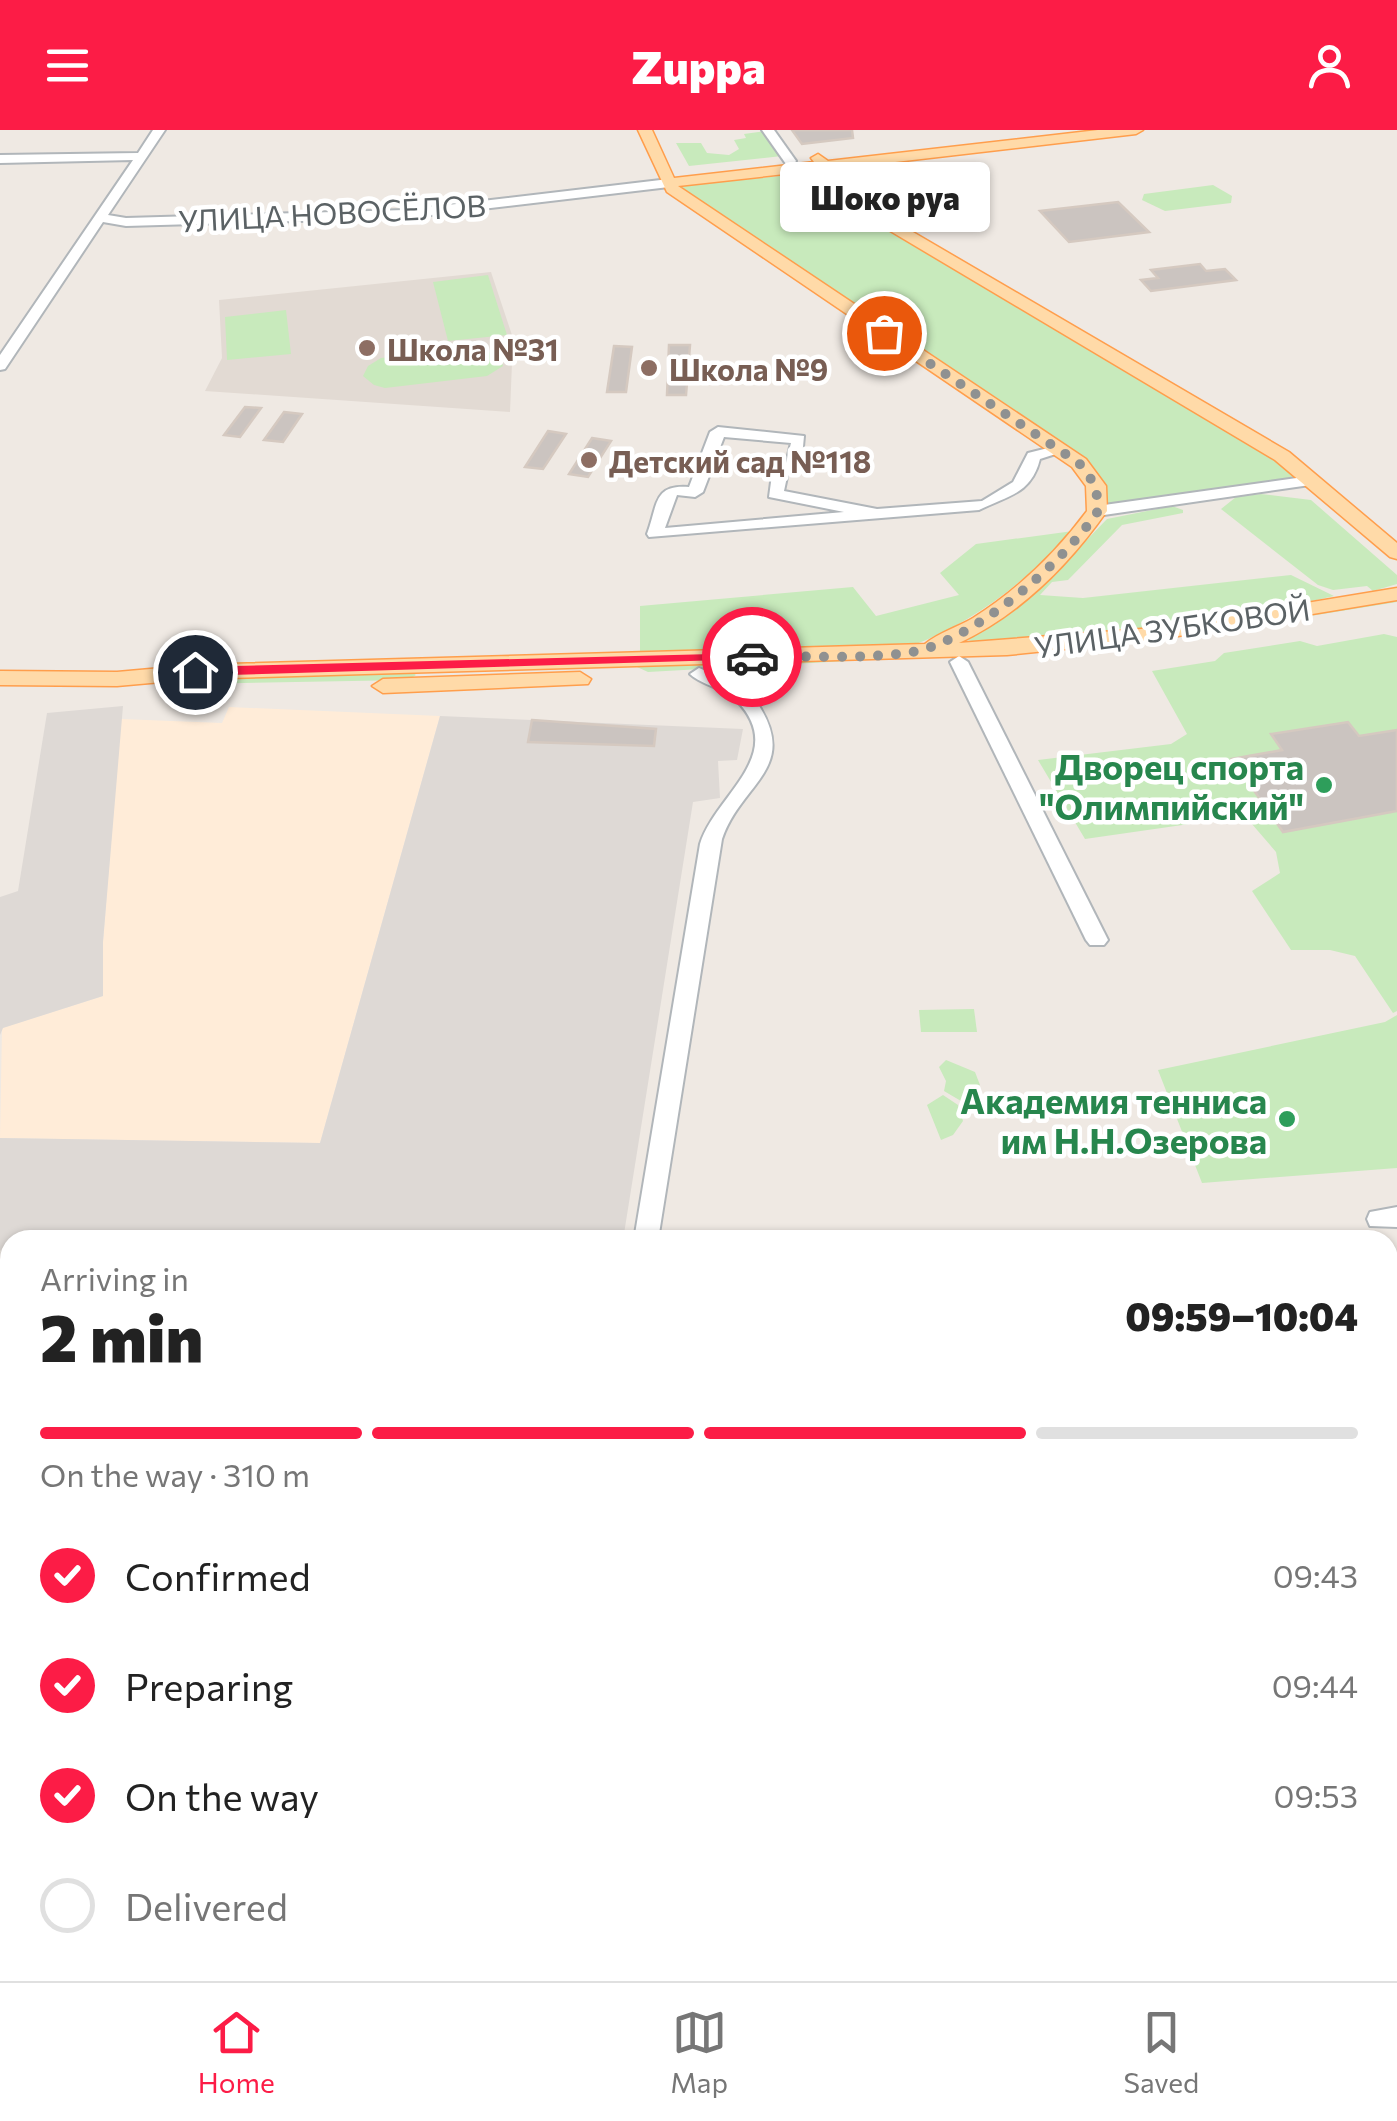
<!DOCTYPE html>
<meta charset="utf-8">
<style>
body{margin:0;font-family:Commissioner,sans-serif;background:#f2f2f2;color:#222;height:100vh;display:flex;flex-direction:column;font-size:38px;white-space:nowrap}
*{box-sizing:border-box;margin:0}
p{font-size:32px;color:#767676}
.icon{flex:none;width:55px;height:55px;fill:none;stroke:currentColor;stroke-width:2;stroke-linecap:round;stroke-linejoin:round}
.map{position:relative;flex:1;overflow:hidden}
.side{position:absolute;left:0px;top:1100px;width:1398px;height:752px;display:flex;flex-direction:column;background:#fff;border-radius:30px 30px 0 0;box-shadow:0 2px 8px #0004}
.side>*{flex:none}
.pin{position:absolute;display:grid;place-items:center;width:85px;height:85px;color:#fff;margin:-42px;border:5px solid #fff;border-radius:50%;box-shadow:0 2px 10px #0007}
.courier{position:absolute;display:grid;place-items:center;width:100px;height:100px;margin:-50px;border:8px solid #fc1c46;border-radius:50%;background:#fff;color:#222;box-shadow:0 2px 12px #0007}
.bubble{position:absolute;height:70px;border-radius:10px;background:#fff;box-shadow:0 2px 8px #0004;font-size:32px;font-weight:800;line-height:70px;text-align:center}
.head em{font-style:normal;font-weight:800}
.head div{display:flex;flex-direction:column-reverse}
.head{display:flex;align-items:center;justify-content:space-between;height:170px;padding:0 40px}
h1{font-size:65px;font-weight:800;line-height:75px}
.bar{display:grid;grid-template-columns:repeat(4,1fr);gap:15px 10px;align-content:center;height:120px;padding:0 40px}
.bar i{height:12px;border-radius:8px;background:#e0e0e0}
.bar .active{background:#fc1c46}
.bar p{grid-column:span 4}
ol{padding:0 40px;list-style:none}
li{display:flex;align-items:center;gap:30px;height:110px}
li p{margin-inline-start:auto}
li .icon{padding:10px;border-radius:50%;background:#fc1c46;color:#fff;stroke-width:4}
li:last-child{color:#767676}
li i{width:55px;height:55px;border:5px solid #e0e0e0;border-radius:50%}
header{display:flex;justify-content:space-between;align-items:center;height:130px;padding:0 40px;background:#fc1c46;color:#fff;font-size:45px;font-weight:800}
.dock{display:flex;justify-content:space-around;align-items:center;height:140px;border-top:2px solid #e0e0e0;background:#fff;font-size:28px;color:#767676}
.dock a{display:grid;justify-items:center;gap:5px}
.dock .active{color:#fc1c46}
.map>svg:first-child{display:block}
.commercial{fill:#ffecd8}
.industrial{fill:#ded9d5}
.education{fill:#e2dad3}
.green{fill:#c8eabc}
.building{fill:#cbc4c0;stroke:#d5c9c0;stroke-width:2.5}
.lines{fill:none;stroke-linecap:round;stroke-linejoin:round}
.minor-casing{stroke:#b1b6ba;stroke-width:4}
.major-casing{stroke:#ff9e4c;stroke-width:3}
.minor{fill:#fff;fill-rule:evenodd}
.major{fill:#ffdaa8;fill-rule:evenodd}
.route{fill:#fc1c46}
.done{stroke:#8f9191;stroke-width:10;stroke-dasharray:0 18}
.education-dot{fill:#8d6e63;stroke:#fff;stroke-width:4}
.leisure-dot{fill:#2e9e5b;stroke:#fff;stroke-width:4}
.labels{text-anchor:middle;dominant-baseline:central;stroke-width:9;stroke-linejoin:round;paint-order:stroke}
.far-street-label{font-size:30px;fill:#5b6265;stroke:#fff}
.far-education-label{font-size:30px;font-weight:bold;fill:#785e54;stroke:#fff;text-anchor:start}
.leisure-label{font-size:35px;font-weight:bold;fill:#27864d;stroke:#fff;text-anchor:end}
</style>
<header><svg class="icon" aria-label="menu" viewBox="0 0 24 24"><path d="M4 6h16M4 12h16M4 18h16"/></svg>Zuppa<svg class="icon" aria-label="person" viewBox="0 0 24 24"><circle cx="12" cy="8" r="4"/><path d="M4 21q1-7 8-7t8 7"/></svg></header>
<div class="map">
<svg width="1397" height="1851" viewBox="0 0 1397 1851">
<rect width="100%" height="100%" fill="#efe9e3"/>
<path class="commercial" d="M 229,577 L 440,586 L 320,1013 L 0,1008 L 2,898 L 103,866 L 103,812 L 121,589 L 222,593 Z"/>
<g class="industrial">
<path d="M 123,576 L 103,812 L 103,866 L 3,898 L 0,905 L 0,767 L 18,761 L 47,583 Z"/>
<path d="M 440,586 L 743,599 L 737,630 L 718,631 L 720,668 L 693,672 L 623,1110 L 10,1110 L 0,1121 L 0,1008 L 320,1013 Z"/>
<path d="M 10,1351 L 10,1696 L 0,1718 L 0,1359 Z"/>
</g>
<path class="education" d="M 491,142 L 513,208 L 510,282 L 205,261 L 222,228 L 219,170 Z"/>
<g class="green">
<path d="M 765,1 L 782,26 L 689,36 L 676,13 L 701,13 L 707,23 L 729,25 L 739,19 L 734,10 L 746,8 L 744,4 Z"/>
<path d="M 821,42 L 843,68 L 812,78 L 845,98 L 874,90 L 1280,330 L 1297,347 L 1106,375 L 1105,355 L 676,56 Z"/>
<path d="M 1213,55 L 1232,66 L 1231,73 L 1165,81 L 1142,70 L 1144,64 Z"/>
<path d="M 488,145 L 507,205 L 448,211 L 433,152 Z"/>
<path d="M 286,180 L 291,224 L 227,230 L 225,187 Z"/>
<path d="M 479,218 L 501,227 L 503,236 L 487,246 L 385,258 L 374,255 L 363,246 L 368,236 L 381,228 Z"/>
<path d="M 1261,364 L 1311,370 L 1397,445 L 1397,454 L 1373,461 L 1367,456 L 1333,460 L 1318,455 L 1221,379 L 1236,367 Z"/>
<path d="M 1172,376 L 1183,380 L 1183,383 L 1122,395 L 1068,450 L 1052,452 L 1040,465 L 1083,468 L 1291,445 L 1334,466 L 1277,479 L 1266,476 L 1191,488 L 1179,494 L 995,514 L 965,510 L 1053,445 L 1107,389 Z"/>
<path d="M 1073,401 C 1027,450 974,493 911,516 L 640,521 L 640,476 L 853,457 L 876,486 L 959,465 L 940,443 L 976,414 Z"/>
<path d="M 1397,467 L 1397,472 L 1149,512 L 977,526 Z"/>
<path d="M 1384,504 L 1397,507 L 1397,881 L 1393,883 L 1355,826 L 1330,820 L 1291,820 L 1252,761 L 1280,743 L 1276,722 L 1245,686 L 1085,709 L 1038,630 L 1171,614 L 1187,604 L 1152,541 L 1215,531 L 1224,523 L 1300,511 L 1317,516 Z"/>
<path d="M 918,527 L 648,542 L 637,537 L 645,535 Z"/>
<path d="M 409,540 L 416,545 L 408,550 L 193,554 L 194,548 Z"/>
<path d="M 974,879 L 977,902 L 921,902 L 919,880 Z"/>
<path d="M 1397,885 L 1397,1038 L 1202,1053 L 1158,940 L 1385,892 Z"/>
<path d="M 946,930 L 975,942 L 980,955 L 961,971 L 944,961 L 946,951 L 939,937 Z"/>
<path d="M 943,965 L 958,975 L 963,991 L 953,1005 L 941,1010 L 927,975 Z"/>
<path d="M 10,1782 L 10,1842 L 1334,1842 L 1350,1851 L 0,1851 L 0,1792 Z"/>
</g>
<g class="building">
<path d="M 792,0 L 852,0 L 853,8 L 802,14 Z"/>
<path d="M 1118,72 L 1149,102 L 1069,112 L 1040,81 Z"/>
<path d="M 838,74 L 851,81 L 865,90 L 846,96 L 818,80 Z"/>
<path d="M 1200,134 L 1206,141 L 1225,139 L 1236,150 L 1151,161 L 1141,150 L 1158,148 L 1151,140 Z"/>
<path d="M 669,215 L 690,215 L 686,265 L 667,265 Z"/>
<path d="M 614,216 L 632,217 L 626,262 L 607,262 Z"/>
<path d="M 245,277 L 261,278 L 240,307 L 224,305 Z"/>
<path d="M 284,282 L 302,284 L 283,312 L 264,310 Z"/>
<path d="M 548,301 L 566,304 L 543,339 L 525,337 Z"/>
<path d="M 592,308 L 611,311 L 588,347 L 569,344 Z"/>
<path d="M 532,590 L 656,599 L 654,616 L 528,612 Z"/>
<path d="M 1348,592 L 1359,606 L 1397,600 L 1397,681 L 1283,702 L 1232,629 L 1282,620 L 1271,604 Z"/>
</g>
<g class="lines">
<defs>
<g id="minor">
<path d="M 153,0 L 165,0 L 108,85 L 126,88 L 405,80 L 669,49 L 675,53 L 669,57 L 405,88 L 126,96 L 103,92 L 5,239 L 0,240 L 0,225 L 133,30 L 0,33 L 0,25 L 138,23 Z"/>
<path d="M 762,0 L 774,0 L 796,31 L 794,34 L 786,34 Z"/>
<path d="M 718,297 L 804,306 L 801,338 L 788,342 L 784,361 L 877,379 L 982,371 L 1013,352 L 1028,323 L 1060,315 L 1068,320 L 1040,329 C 1031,365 1006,366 979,380 L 649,407 L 647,404 C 658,375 653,354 689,357 L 710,302 ZM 724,307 L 791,313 L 786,333 L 773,337 L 769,367 L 844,382 L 665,398 L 677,365 L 695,367 L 703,362 Z"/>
<path d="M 1311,346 L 1319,351 L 1317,354 L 1097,386 L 1089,381 L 1097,376 Z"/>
<path d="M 959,526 L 968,532 L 1108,810 L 1104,815 L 1090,815 L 1086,810 L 950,532 Z"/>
<path d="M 766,536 L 775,542 L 757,557 L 754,568 C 803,638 742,651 722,709 L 658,1110 L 634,1110 L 700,714 C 715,665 789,625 737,571 C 723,557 703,556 690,544 L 699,538 L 740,555 Z"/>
<path d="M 1397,1077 L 1397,1097 L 1370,1096 L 1367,1089 L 1370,1082 Z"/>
</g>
<g id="major">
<path d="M 638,0 L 652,0 L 674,48 L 814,32 L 811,28 L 818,24 L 828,31 L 1098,0 L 1143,0 L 1136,4 L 835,39 L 865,74 L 1289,322 L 1397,413 L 1397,429 L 1390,427 L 1275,330 L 855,80 L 821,40 L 678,56 L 1086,329 L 1106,356 L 1107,381 C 1069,435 1019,485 959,513 L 1154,498 L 1397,458 L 1397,470 L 1154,510 L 1007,525 L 195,549 L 117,556 L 0,555 L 0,541 L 117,542 L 195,535 L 925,514 C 938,503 958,497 973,488 C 1017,460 1056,423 1087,381 L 1086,356 L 1072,337 L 667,62 Z"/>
<path d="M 580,542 L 591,549 L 588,554 L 383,563 L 372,556 L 383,549 Z"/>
</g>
</defs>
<use href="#minor" class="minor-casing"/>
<use href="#major" class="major-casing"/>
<use href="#minor" class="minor"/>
<use href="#major" class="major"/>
</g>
<path class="route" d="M 752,523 L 758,527 L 756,529 L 195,546 L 188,542 L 195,537 Z"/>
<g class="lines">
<path class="done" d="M 752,527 C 802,525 863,530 912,522 C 974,511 1064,432 1098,381 L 1096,356 L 1079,333 L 884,203"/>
</g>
<g class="education-dot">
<circle cx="367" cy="218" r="10"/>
<circle cx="649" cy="238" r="10"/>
<circle cx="589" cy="330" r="10"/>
</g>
<g class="leisure-dot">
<circle cx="1324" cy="655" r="10"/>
<circle cx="1287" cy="989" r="10"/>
</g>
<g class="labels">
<g class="far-street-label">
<text transform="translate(332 82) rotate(-3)">УЛИЦА НОВОСЁЛОВ</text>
<text transform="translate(1172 497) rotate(-8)">УЛИЦА ЗУБКОВОЙ</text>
</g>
<g class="far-education-label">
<text x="387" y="218">Школа №31</text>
<text x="669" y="238">Школа №9</text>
<text x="609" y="330">Детский сад №118</text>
</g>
<g class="leisure-label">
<text x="1304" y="635">Дворец спорта<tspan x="1304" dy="40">"Олимпийский"</tspan></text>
<text x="1267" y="969">Академия тенниса<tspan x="1267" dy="40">им Н.Н.Озерова</tspan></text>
</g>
</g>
</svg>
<div class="pin" style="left:884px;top:203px;background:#ea580c"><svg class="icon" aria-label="bag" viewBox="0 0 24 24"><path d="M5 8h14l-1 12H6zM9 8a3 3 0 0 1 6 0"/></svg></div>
<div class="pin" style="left:195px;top:542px;background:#1f2937"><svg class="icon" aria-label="home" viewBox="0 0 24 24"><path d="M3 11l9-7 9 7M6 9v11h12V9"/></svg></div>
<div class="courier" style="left:752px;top:527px"><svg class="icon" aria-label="car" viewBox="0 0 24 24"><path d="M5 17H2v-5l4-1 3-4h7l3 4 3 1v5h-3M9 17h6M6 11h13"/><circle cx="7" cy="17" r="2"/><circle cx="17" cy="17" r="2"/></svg></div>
<div class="bubble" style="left:780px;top:32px;width:210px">Шоко руа</div>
<section class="side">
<div class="head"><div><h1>2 min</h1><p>Arriving in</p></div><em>09:59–10:04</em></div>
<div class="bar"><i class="active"></i><i class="active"></i><i class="active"></i><i></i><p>On the way · 310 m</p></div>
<ol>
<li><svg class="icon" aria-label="check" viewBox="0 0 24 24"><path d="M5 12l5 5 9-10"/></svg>Confirmed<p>09:43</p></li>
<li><svg class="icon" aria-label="check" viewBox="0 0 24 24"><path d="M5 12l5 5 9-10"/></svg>Preparing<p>09:44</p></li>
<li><svg class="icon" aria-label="check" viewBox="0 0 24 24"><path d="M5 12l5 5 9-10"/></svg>On the way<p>09:53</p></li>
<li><i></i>Delivered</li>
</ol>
</section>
</div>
<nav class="dock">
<a class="active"><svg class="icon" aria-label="home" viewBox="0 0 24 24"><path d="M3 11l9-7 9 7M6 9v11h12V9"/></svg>Home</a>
<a><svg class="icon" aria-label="map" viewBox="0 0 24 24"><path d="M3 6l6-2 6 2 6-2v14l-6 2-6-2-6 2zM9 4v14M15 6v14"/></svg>Map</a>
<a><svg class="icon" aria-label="saved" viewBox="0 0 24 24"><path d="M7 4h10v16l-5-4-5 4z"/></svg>Saved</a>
</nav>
